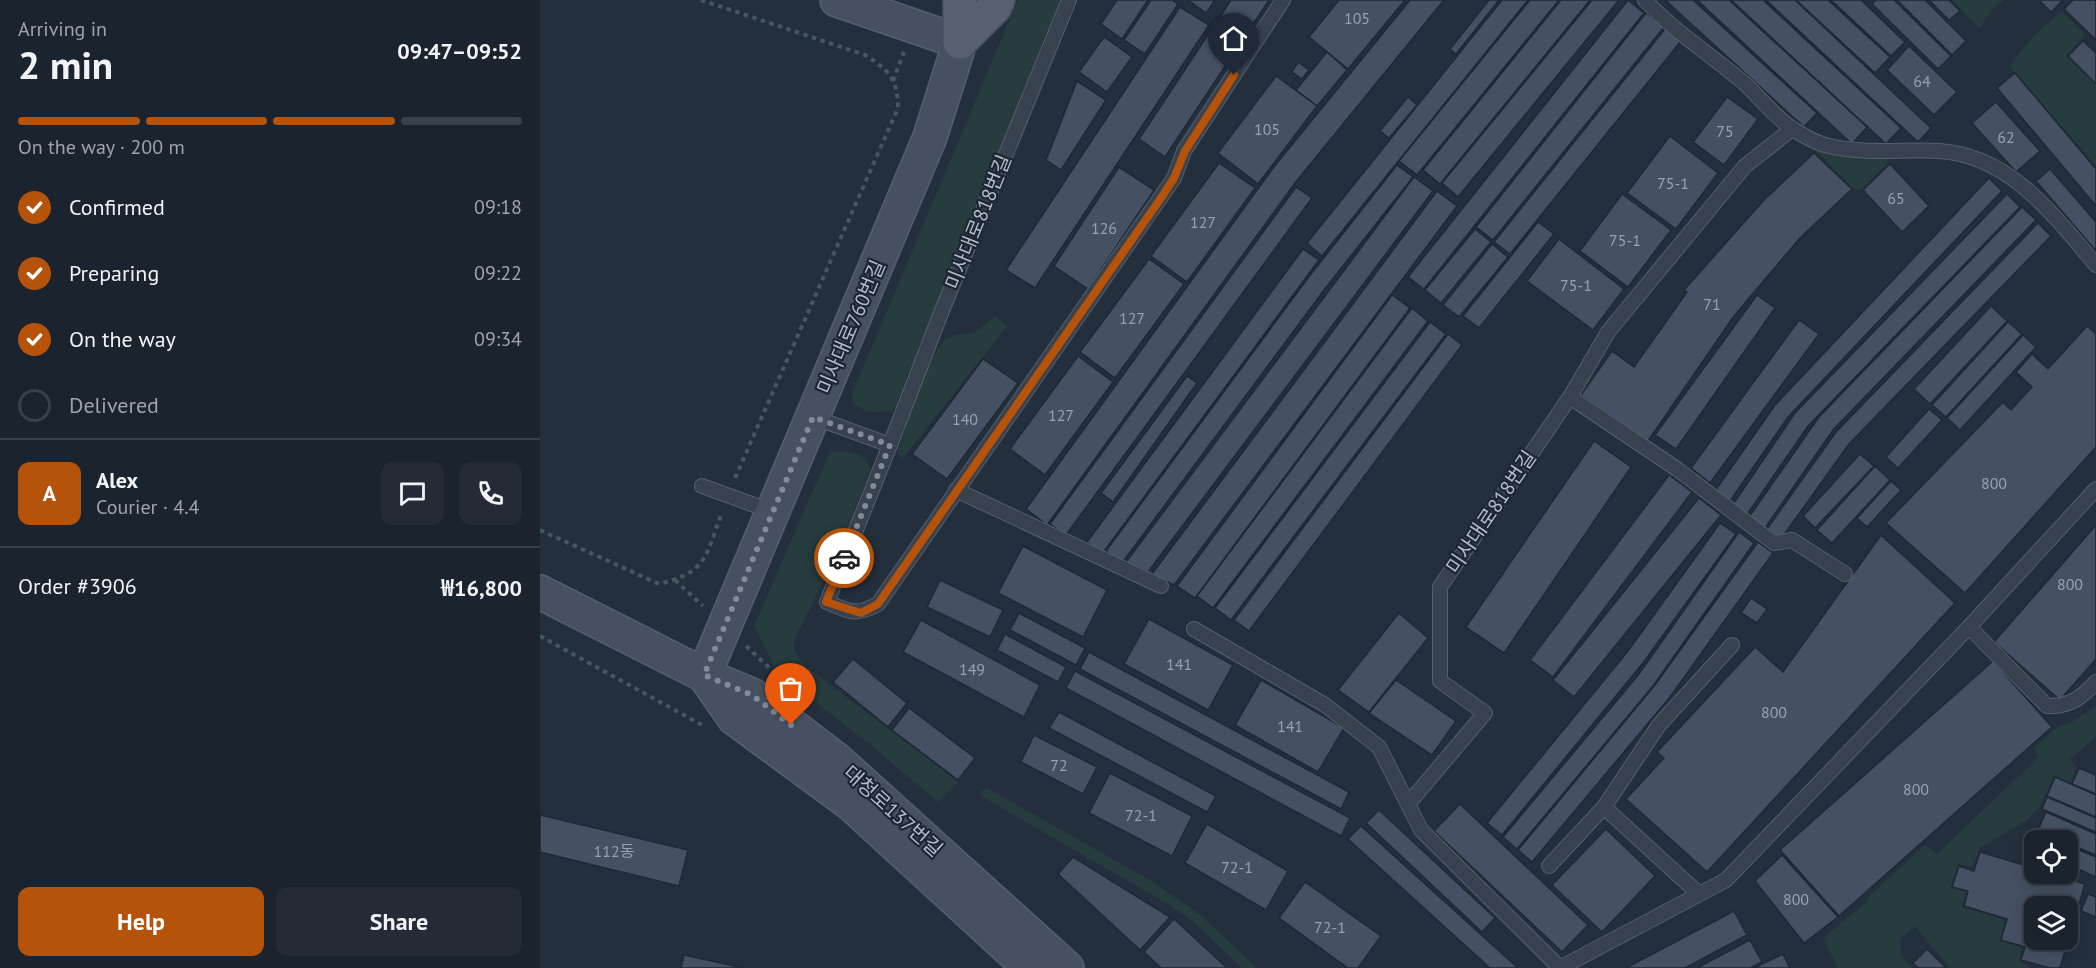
<!DOCTYPE html>
<meta charset="utf-8">
<style>
body{margin:0;font-family:"PT Sans","Noto Sans KR",sans-serif;background:#242b36;color:#f1f3f6;height:100vh;display:flex;flex-direction:column;font-size:22px;white-space:nowrap}
*{box-sizing:border-box;margin:0}
p{font-size:20px;color:#a0a4aa}
.icon{flex:none;width:33px;height:33px;fill:none;stroke:currentColor;stroke-width:2;stroke-linecap:round;stroke-linejoin:round}
.map{position:relative;flex:1;overflow:hidden}
.side{display:flex;flex-direction:column;background:#1b232e;width:540px}
.side>*{flex:none}
.controls{position:absolute;left:1484px;top:830px;display:grid;gap:12px}
.controls a{display:grid;place-items:center;width:54px;height:54px;border-radius:12px;background:#1b232e;box-shadow:0 3px 15px #0003,0 0 0 2px #39404a;font-size:30px}
.pin{position:absolute;display:grid;place-items:center;width:51px;height:51px;color:#fff;margin:-62px -26px;border-radius:50% 50% 50% 0;rotate:-45deg;box-shadow:0 0 6px #0007}
.pin .icon{rotate:45deg}
.courier{position:absolute;display:grid;place-items:center;width:60px;height:60px;margin:-30px;border:4px solid #b45309;border-radius:50%;background:#fff;color:#222;box-shadow:0 2px 8px #0007}
.overview em{font-style:normal;font-weight:800}
.overview div{display:flex;flex-direction:column-reverse}
.overview{display:flex;align-items:center;justify-content:space-between;height:102px;padding:0 18px}
h1{font-size:39px;font-weight:800;line-height:45px}
.bar{display:grid;grid-template-columns:repeat(4,1fr);gap:9px 6px;align-content:center;height:72px;padding:0 18px}
.bar i{height:8px;border-radius:4px;background:#39404a}
.bar .current{background:#b45309}
.bar p{grid-column:span 4}
.line{display:flex;align-items:center;gap:15px;padding:0 18px;border-top:2px solid #39404a}
.line div{flex:1}
.round{display:grid;place-items:center;flex:none;width:63px;height:63px;border-radius:12px;background:#242b36}
ol{padding:0 18px;list-style:none}
li{display:flex;align-items:center;gap:18px;height:66px}
li p{margin-inline-start:auto}
li .icon{padding:6px;border-radius:50%;background:#b45309;color:#fff;stroke-width:4}
li:last-child{color:#a0a4aa}
li i{width:33px;height:33px;border:3px solid #39404a;border-radius:50%}
.cta{display:flex;gap:12px;margin-top:auto;padding:12px 18px}
.cta a{flex:1;height:69px;border-radius:12px;background:#b45309;color:#fff;font-size:24px;font-weight:800;line-height:69px;text-align:center}
.cta a+a{background:#242b36;color:#f1f3f6}
main{display:flex;flex:1;min-height:0}
.map>svg:first-child{display:block}
.green{fill:#263c3f}
.building{fill:#455162;stroke:#1f2835;stroke-width:1.5;fill-rule:evenodd}
.lines{fill:none;stroke-linecap:round;stroke-linejoin:round}
.lane-casing{stroke:#565f6c;stroke-width:16}
.secondary-casing{stroke:#565f6c;stroke-width:36}
.primary-casing{stroke:#414a57;stroke-width:36}
.path{stroke:#44595c;stroke-width:4;stroke-dasharray:4.5 4.5;stroke-linecap:butt}
.lane{stroke:#38414e;stroke-width:14}
.secondary{stroke:#465061;stroke-width:33}
.primary{stroke:#56606e;stroke-width:33}
.done{stroke:#828b98;stroke-width:6;stroke-dasharray:0 10.8}
.route{stroke:#b45309;stroke-width:8}
.labels{text-anchor:middle;dominant-baseline:central;stroke-width:4.5;stroke-linejoin:round;paint-order:stroke}
.number-label{font-size:16px;fill:#98a1af}
.street-label{font-size:20px;fill:#b4bcc9;stroke:#1d2633}
</style>
<main>
<section class="side">
<div class="overview"><div><h1>2 min</h1><p>Arriving in</p></div><em>09:47–09:52</em></div>
<div class="bar"><i class="current"></i><i class="current"></i><i class="current"></i><i></i><p>On the way · 200 m</p></div>
<ol>
<li><svg class="icon" aria-label="check" viewBox="0 0 24 24"><path d="M5 12l5 5 9-10"/></svg>Confirmed<p>09:18</p></li>
<li><svg class="icon" aria-label="check" viewBox="0 0 24 24"><path d="M5 12l5 5 9-10"/></svg>Preparing<p>09:22</p></li>
<li><svg class="icon" aria-label="check" viewBox="0 0 24 24"><path d="M5 12l5 5 9-10"/></svg>On the way<p>09:34</p></li>
<li><i></i>Delivered</li>
</ol>
<div class="line" style="height:108px"><b class="round" style="background:#b45309;color:#fff">A</b><div><b>Alex</b><p>Courier · 4.4</p></div><a class="round"><svg class="icon" aria-label="chat" viewBox="0 0 24 24"><path d="M4 5h16v11H9l-5 4z"/></svg></a><a class="round"><svg class="icon" aria-label="phone" viewBox="0 0 24 24"><path d="M5 4h4l2 5-3 2q2 4 5 5l2-3 5 2v4C11 20 4 13 5 4z"/></svg></a></div>
<div class="line" style="height:78px"><div>Order #3906</div><b>₩16,800</b></div>
<div class="cta"><a>Help</a><a>Share</a></div>
</section>
<div class="map">
<svg width="1556" height="968" viewBox="0 0 1556 968">
<rect width="100%" height="100%" fill="#242f3e"/>
<g class="green">
<path d="M 478,0 L 520,0 L 355,407 L 352,411 L 327,412 L 313,403 L 312,394 Z"/>
<path d="M 1412,0 L 1464,0 L 1454,8 L 1439,28 Z"/>
<path d="M 1522,11 L 1545,35 L 1526,56 L 1556,85 L 1556,166 L 1470,66 L 1494,35 Z"/>
<path d="M 1280,150 L 1314,157 L 1347,158 L 1348,163 L 1320,190 L 1313,189 L 1277,152 Z"/>
<path d="M 455,316 L 467,326 L 363,458 L 357,454 C 366,429 386,359 403,342 C 412,334 422,334 433,334 Z"/>
<path d="M 290,452 C 304,450 329,452 330,470 L 297,555 L 254,640 L 254,652 L 271,670 L 418,782 L 398,802 L 332,746 L 237,672 L 214,626 Z"/>
<path d="M 1556,706 L 1556,737 L 1530,759 L 1537,767 L 1531,782 L 1514,776 L 1500,806 L 1487,820 L 1440,848 L 1432,867 L 1418,864 L 1411,886 L 1426,892 L 1422,907 L 1465,920 L 1460,940 L 1482,948 L 1479,960 L 1490,968 L 1410,968 L 1375,926 L 1360,939 L 1361,956 L 1373,968 L 1298,968 L 1283,938 L 1327,902 L 1329,896 L 1385,845 L 1397,854 L 1499,757 L 1493,748 L 1518,727 L 1532,722 Z"/>
<path d="M 447,788 L 608,879 L 659,914 L 717,968 L 702,968 L 653,921 L 628,904 L 441,796 L 441,791 Z"/>
</g>
<g class="building">
<path d="M 577,0 L 608,0 L 582,39 L 561,24 Z"/>
<path d="M 611,0 L 632,0 L 638,4 L 605,54 L 584,40 Z"/>
<path d="M 648,0 L 675,0 L 666,13 Z"/>
<path d="M 691,0 L 729,0 L 625,157 L 599,139 Z"/>
<path d="M 799,0 L 865,0 L 808,69 L 769,37 Z"/>
<path d="M 870,0 L 904,0 L 755,183 L 507,525 L 486,509 L 733,168 Z"/>
<path d="M 949,0 L 959,0 L 916,54 L 910,49 Z"/>
<path d="M 962,0 L 988,0 L 782,256 L 767,243 Z"/>
<path d="M 990,0 L 1019,0 L 877,175 L 859,161 Z"/>
<path d="M 1021,0 L 1050,0 L 900,184 L 883,170 Z"/>
<path d="M 1052,0 L 1079,0 L 918,197 L 902,183 Z"/>
<path d="M 1088,0 L 1104,13 L 884,289 L 868,277 Z"/>
<path d="M 1125,0 L 1153,0 L 1277,113 L 1264,127 Z"/>
<path d="M 1157,0 L 1189,0 L 1327,127 L 1312,144 Z"/>
<path d="M 1191,0 L 1223,0 L 1361,128 L 1346,144 Z"/>
<path d="M 1226,0 L 1255,0 L 1391,128 L 1378,142 Z"/>
<path d="M 1256,0 L 1288,0 L 1350,57 L 1335,73 Z"/>
<path d="M 1291,0 L 1321,0 L 1365,42 L 1351,56 Z"/>
<path d="M 1336,0 L 1354,0 L 1411,56 L 1398,69 L 1332,4 Z"/>
<path d="M 1357,0 L 1385,0 L 1426,41 L 1412,55 Z"/>
<path d="M 1389,0 L 1409,0 L 1420,11 L 1409,20 Z"/>
<path d="M 1499,0 L 1523,0 L 1511,12 Z"/>
<path d="M 1533,0 L 1556,0 L 1556,40 L 1524,9 Z"/>
<path d="M 640,7 L 669,25 L 495,288 L 466,270 Z"/>
<path d="M 1106,13 L 1124,27 L 953,240 L 936,227 Z"/>
<path d="M 1125,29 L 1141,41 L 970,254 L 954,242 Z"/>
<path d="M 564,37 L 592,57 L 567,92 L 539,72 Z"/>
<path d="M 1543,41 L 1556,53 L 1556,84 L 1528,56 Z"/>
<path d="M 1369,46 L 1417,92 L 1394,115 L 1347,70 Z"/>
<path d="M 787,52 L 807,70 L 777,106 L 756,90 Z"/>
<path d="M 758,62 L 769,70 L 762,79 L 752,72 Z"/>
<path d="M 1475,73 L 1556,169 L 1556,206 L 1457,88 Z"/>
<path d="M 736,76 L 777,106 L 718,184 L 678,153 Z"/>
<path d="M 537,81 L 566,100 L 521,170 L 506,160 Z"/>
<path d="M 868,97 L 877,105 L 849,138 L 840,131 Z"/>
<path d="M 1187,97 L 1218,119 L 1184,165 L 1153,142 Z"/>
<path d="M 1456,102 L 1500,151 L 1476,172 L 1432,123 Z"/>
<path d="M 1130,136 L 1178,173 L 1136,229 L 1087,193 Z"/>
<path d="M 1274,153 L 1312,189 L 1260,238 L 1194,316 L 1108,441 L 1041,395 L 1072,351 L 1094,367 L 1147,292 L 1144,290 L 1224,200 Z"/>
<path d="M 679,163 L 715,188 L 647,282 L 611,256 Z"/>
<path d="M 1350,164 L 1389,206 L 1362,232 L 1323,190 Z"/>
<path d="M 857,165 L 873,177 L 784,290 L 582,563 L 566,551 L 768,278 Z"/>
<path d="M 579,167 L 614,190 L 548,289 L 514,266 Z"/>
<path d="M 1510,169 L 1556,222 L 1556,251 L 1496,181 Z"/>
<path d="M 874,177 L 893,191 L 608,572 L 586,562 Z"/>
<path d="M 1449,178 L 1462,191 L 1248,417 L 1190,501 L 1175,491 L 1235,405 Z"/>
<path d="M 756,187 L 772,198 L 526,535 L 510,524 Z"/>
<path d="M 897,191 L 917,206 L 634,585 L 612,574 Z"/>
<path d="M 1082,194 L 1131,230 L 1088,287 L 1040,251 Z"/>
<path d="M 1467,194 L 1480,207 L 1268,426 L 1206,516 L 1192,506 L 1255,413 Z"/>
<path d="M 1482,207 L 1496,220 L 1293,430 L 1225,528 L 1209,517 L 1279,417 Z"/>
<path d="M 998,222 L 1014,234 L 939,328 L 923,316 Z"/>
<path d="M 1498,223 L 1511,236 L 1309,444 L 1241,539 L 1227,529 L 1296,432 Z"/>
<path d="M 935,229 L 951,242 L 901,303 L 885,290 Z"/>
<path d="M 1019,239 L 1084,289 L 1053,330 L 987,281 Z"/>
<path d="M 952,244 L 968,257 L 919,317 L 903,305 Z"/>
<path d="M 763,249 L 779,260 L 562,554 L 547,542 Z"/>
<path d="M 609,259 L 644,284 L 575,378 L 540,352 Z"/>
<path d="M 852,295 L 870,308 L 655,598 L 637,586 Z"/>
<path d="M 1217,295 L 1235,308 L 1136,449 L 1115,435 Z"/>
<path d="M 1451,306 L 1467,321 L 1390,404 L 1374,389 Z"/>
<path d="M 872,308 L 888,321 L 673,608 L 657,596 Z"/>
<path d="M 1259,320 L 1279,334 L 1170,483 L 1151,468 Z"/>
<path d="M 890,322 L 906,334 L 691,620 L 675,608 Z"/>
<path d="M 1468,322 L 1482,334 L 1406,417 L 1392,405 Z"/>
<path d="M 1547,326 L 1556,334 L 1556,447 L 1425,593 L 1346,523 L 1463,402 L 1471,410 L 1492,387 L 1476,372 L 1492,354 L 1508,369 Z"/>
<path d="M 908,334 L 922,345 L 709,631 L 694,620 Z"/>
<path d="M 1483,335 L 1496,347 L 1420,430 L 1407,418 Z"/>
<path d="M 538,356 L 573,382 L 505,475 L 470,449 Z"/>
<path d="M 443,359 L 478,383 L 407,479 L 372,454 Z"/>
<path d="M 647,376 L 657,383 L 573,502 L 561,493 Z"/>
<path d="M 1389,409 L 1402,420 L 1358,468 L 1346,457 Z"/>
<path d="M 1054,441 L 1091,467 L 964,653 L 926,627 Z"/>
<path d="M 1320,454 L 1334,466 L 1275,528 L 1263,516 Z"/>
<path d="M 1335,466 L 1350,480 L 1292,543 L 1277,530 Z"/>
<path d="M 1129,475 L 1152,492 L 1013,677 L 990,660 Z"/>
<path d="M 1351,481 L 1361,490 L 1327,527 L 1317,518 Z"/>
<path d="M 1159,498 L 1181,515 L 1034,697 L 1013,680 Z"/>
<path d="M 1180,523 L 1196,534 L 1103,663 L 962,835 L 947,823 L 1088,651 Z"/>
<path d="M 1556,525 L 1556,659 L 1520,700 L 1454,642 Z"/>
<path d="M 1199,532 L 1214,543 L 1113,686 L 977,849 L 963,837 L 1099,674 Z"/>
<path d="M 1341,535 L 1415,603 L 1167,872 L 1086,799 L 1124,758 L 1117,752 L 1215,647 L 1243,672 Z"/>
<path d="M 1218,542 L 1233,553 L 1130,697 L 992,862 L 978,850 L 1115,685 Z"/>
<path d="M 483,546 L 567,590 L 543,637 L 458,593 Z"/>
<path d="M 400,580 L 463,610 L 450,637 L 387,607 Z"/>
<path d="M 1211,598 L 1227,609 L 1217,623 L 1201,613 Z"/>
<path d="M 479,613 L 545,648 L 536,665 L 470,630 Z"/>
<path d="M 859,613 L 888,638 L 829,712 L 798,690 Z"/>
<path d="M 609,619 L 693,665 L 668,710 L 584,664 Z"/>
<path d="M 381,620 L 500,685 L 484,717 L 363,652 Z"/>
<path d="M 465,634 L 526,667 L 518,682 L 457,650 Z"/>
<path d="M 549,652 L 809,792 L 801,809 L 540,669 Z"/>
<path d="M 313,659 L 367,703 L 348,727 L 293,682 Z"/>
<path d="M 1453,661 L 1512,727 L 1299,916 L 1240,850 Z"/>
<path d="M 535,671 L 810,818 L 801,836 L 526,688 Z"/>
<path d="M 721,680 L 804,728 L 778,772 L 695,725 Z"/>
<path d="M 856,680 L 916,721 L 892,755 L 829,713 Z"/>
<path d="M 369,708 L 435,758 L 418,780 L 352,730 Z"/>
<path d="M 519,712 L 676,796 L 667,812 L 509,728 Z"/>
<path d="M 494,735 L 557,767 L 543,794 L 481,762 Z"/>
<path d="M 1539,768 L 1556,775 L 1556,794 L 1532,784 Z"/>
<path d="M 570,773 L 652,816 L 632,856 L 549,813 Z"/>
<path d="M 1515,777 L 1556,795 L 1556,817 L 1507,796 Z"/>
<path d="M 1507,797 L 1556,818 L 1556,832 L 1502,809 Z"/>
<path d="M 920,804 L 1048,925 L 1022,952 L 894,831 Z"/>
<path d="M 839,810 L 955,918 L 942,932 L 826,823 Z"/>
<path d="M 1506,812 L 1556,834 L 1556,855 L 1527,843 L 1527,840 L 1498,830 Z"/>
<path d="M 0,815 L 148,850 L 139,886 L 0,852 Z"/>
<path d="M 667,824 L 748,871 L 726,910 L 645,863 Z"/>
<path d="M 821,826 L 978,968 L 950,968 L 808,839 Z"/>
<path d="M 1066,829 L 1115,876 L 1062,932 L 1012,885 Z"/>
<path d="M 1527,845 L 1556,857 L 1556,877 L 1527,864 Z"/>
<path d="M 1440,852 L 1494,868 L 1494,873 L 1510,873 L 1545,884 L 1520,968 L 1510,968 L 1481,960 L 1485,947 L 1461,940 L 1467,919 L 1424,906 L 1428,891 L 1412,887 L 1419,866 L 1434,871 ZM 1494,906 L 1527,906 L 1527,939 L 1494,939 Z"/>
<path d="M 1242,855 L 1298,917 L 1264,943 L 1215,881 Z"/>
<path d="M 533,857 L 630,917 L 600,950 L 518,874 Z"/>
<path d="M 765,882 L 841,936 L 818,968 L 808,968 L 739,918 Z"/>
<path d="M 1548,894 L 1556,897 L 1556,917 L 1541,911 Z"/>
<path d="M 1194,911 L 1207,935 L 1145,968 L 1086,968 Z"/>
<path d="M 634,919 L 687,968 L 621,968 L 604,952 Z"/>
<path d="M 1210,940 L 1222,962 L 1210,968 L 1157,968 Z"/>
<path d="M 1387,949 L 1406,968 L 1378,968 L 1373,963 Z"/>
<path d="M 1243,954 L 1250,968 L 1214,968 Z"/>
<path d="M 144,955 L 199,967 L 203,968 L 141,968 Z"/>
</g>
<g class="lines">
<defs>
<g id="lane">
<path d="M 1105,0 C 1133,31 1171,55 1203,82 C 1220,97 1234,117 1253,129 C 1262,135 1275,142 1285,145 C 1324,155 1360,149 1399,151 C 1469,155 1514,215 1556,265"/>
<path d="M 1030,397 L 1137,469 L 1234,543 L 1252,540 L 1305,574"/>
<path d="M 273,417 L 350,445 L 401,313 L 529,0"/>
<path d="M 350,445 L 287,602 C 309,612 316,616 338,604 L 634,178 L 644,151 L 743,0"/>
<path d="M 162,486 L 234,512"/>
<path d="M 416,490 L 621,586"/>
<path d="M 1429,627 L 1507,706 C 1529,707 1541,698 1556,682"/>
<path d="M 654,629 L 785,705 L 839,747 L 881,830 L 1020,968 L 1186,880 L 1429,627 L 1556,489"/>
<path d="M 868,804 L 945,713 L 900,681 L 900,587 L 1030,397 L 1068,332 L 1205,166 L 1252,129"/>
<path d="M 1064,807 L 1159,894"/>
<path d="M 1009,866 L 1064,807 L 1119,725 L 1192,645"/>
</g>
<g id="secondary">
<path d="M 0,592 L 164,675 L 212,695 L 297,760 L 527,968"/>
<path d="M 164,675 L 390,137 L 420,42 L 297,0"/>
<path d="M 164,675 L 194,718 L 311,804 L 490,968"/>
</g>
<g id="primary">
<path d="M 420,42 L 455,7 L 458,0"/>
<path d="M 420,42 L 420,0"/>
</g>
</defs>
<use href="#lane" class="lane-casing"/>
<use href="#secondary" class="secondary-casing"/>
<use href="#primary" class="primary-casing"/>
<g class="path">
<path d="M 161,0 L 325,55 C 348,69 358,80 358,108 L 195,478"/>
<path d="M 353,81 L 364,52"/>
<path d="M 0,530 L 119,584 C 169,572 165,555 182,513"/>
<path d="M 135,580 L 163,606"/>
<path d="M 0,636 L 162,725"/>
<path d="M 206,646 L 238,676"/>
</g>
<use href="#lane" class="lane"/>
<use href="#secondary" class="secondary"/>
<use href="#primary" class="primary"/>
</g>
<g class="lines">
<path class="done" d="M 251,725 L 212,695 L 164,675 L 273,417 L 350,445 L 304,558"/>
<path class="route" d="M 304,558 L 286,602 L 321,613 L 338,604 L 621,198 L 634,178 L 645,151 L 694,75"/>
</g>
<g class="labels">
<g class="number-label">
<text x="817" y="18">105</text>
<text x="1382" y="81">64</text>
<text x="727" y="129">105</text>
<text x="1185" y="131">75</text>
<text x="1466" y="137">62</text>
<text x="1133" y="183">75-1</text>
<text x="1356" y="198">65</text>
<text x="663" y="222">127</text>
<text x="564" y="228">126</text>
<text x="1085" y="240">75-1</text>
<text x="1036" y="285">75-1</text>
<text x="1172" y="304">71</text>
<text x="592" y="318">127</text>
<text x="521" y="415">127</text>
<text x="425" y="419">140</text>
<text x="1454" y="483">800</text>
<text x="1530" y="584">800</text>
<text x="639" y="664">141</text>
<text x="432" y="669">149</text>
<text x="1234" y="712">800</text>
<text x="750" y="726">141</text>
<text x="519" y="765">72</text>
<text x="1376" y="789">800</text>
<text x="601" y="815">72-1</text>
<text x="74" y="851">112동</text>
<text x="697" y="867">72-1</text>
<text x="1256" y="899">800</text>
<text x="790" y="927">72-1</text>
</g>
<g class="street-label">
<text transform="translate(438 222) rotate(-68)">미사대로818번길</text>
<text transform="translate(311 327) rotate(-67)">미사대로760번길</text>
<text transform="translate(951 512) rotate(-56)">미사대로818번길</text>
<text transform="translate(353 811) rotate(42)">대청로137번길</text>
</g>
</g>
</svg>
<div class="controls">
<a><svg class="icon" aria-label="locate" viewBox="0 0 24 24"><circle cx="12" cy="12" r="6"/><path d="M12 2v4M12 18v4M2 12h4M18 12h4"/></svg></a>
<a><svg class="icon" aria-label="layers" viewBox="0 0 24 24"><path d="M12 4l9 5-9 5-9-5zM3 14l9 5 9-5"/></svg></a>
</div>
<div class="pin" style="left:251px;top:725px;background:#ea580c"><svg class="icon" aria-label="bag" viewBox="0 0 24 24"><path d="M5 8h14l-1 12H6zM9 8a3 3 0 0 1 6 0"/></svg></div>
<div class="pin" style="left:694px;top:75px;background:#1f2937"><svg class="icon" aria-label="home" viewBox="0 0 24 24"><path d="M3 11l9-7 9 7M6 9v11h12V9"/></svg></div>
<div class="courier" style="left:304px;top:558px"><svg class="icon" aria-label="car" viewBox="0 0 24 24"><path d="M5 17H2v-5l4-1 3-4h7l3 4 3 1v5h-3M9 17h6M6 11h13"/><circle cx="7" cy="17" r="2"/><circle cx="17" cy="17" r="2"/></svg></div>
</div>
</main>
